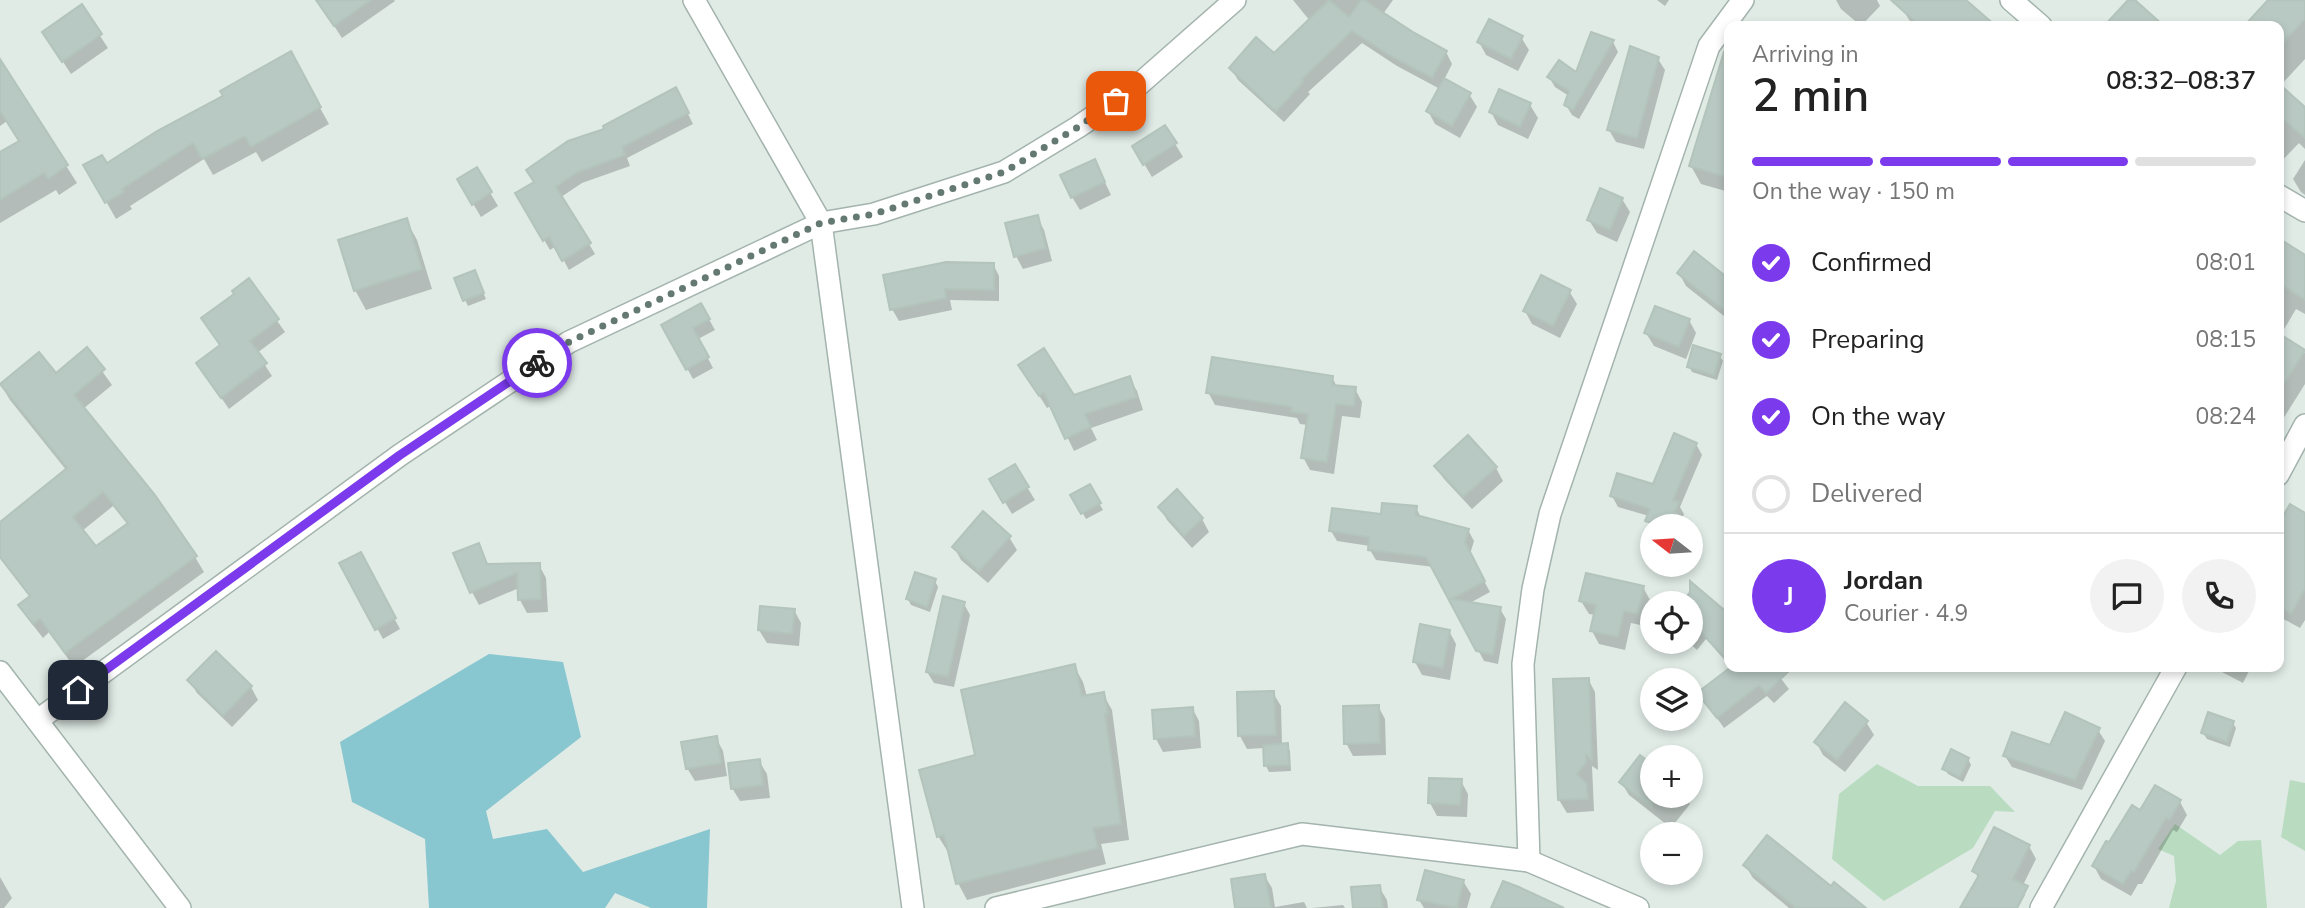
<!DOCTYPE html>
<meta charset="utf-8">
<style>
body{margin:0;font-family:"Nunito Sans",sans-serif;background:#f2f2f2;color:#222;height:100vh;display:flex;flex-direction:column;font-size:26px;white-space:nowrap}
*{box-sizing:border-box;margin:0}
p{font-size:23px;color:#767676}
.icon{flex:none;width:38px;height:38px;fill:none;stroke:currentColor;stroke-width:2;stroke-linecap:round;stroke-linejoin:round}
.map{position:relative;flex:1;overflow:hidden}
.drawer{position:absolute;left:1724px;top:21px;width:560px;height:651px;display:flex;flex-direction:column;background:#fff;border-radius:14px;box-shadow:0 4px 10px #0003}
.drawer>*{flex:none}
.needle{width:46px;rotate:287deg}
.buttons{position:absolute;left:1640px;top:514px;display:grid;gap:14px}
.buttons a{display:grid;place-items:center;width:63px;height:63px;border-radius:50%;background:#fff;box-shadow:0 4px 10px #0003;font-size:35px}
.pin{position:absolute;display:grid;place-items:center;width:60px;height:60px;color:#fff;margin:-30px;border-radius:14px;box-shadow:0 4px 10px #0006}
.courier{position:absolute;display:grid;place-items:center;width:70px;height:70px;margin:-35px;border:5px solid #7c3aed;border-radius:50%;background:#fff;color:#222;box-shadow:0 2px 9px #0007}
.head em{font-style:normal;font-weight:600}
.head div{display:flex;flex-direction:column-reverse}
.head{display:flex;align-items:center;justify-content:space-between;height:119px;padding:0 28px}
h1{font-size:46px;font-weight:600;line-height:52px}
.bar{display:grid;grid-template-columns:repeat(4,1fr);gap:10px 7px;align-content:center;height:84px;padding:0 28px}
.bar i{height:9px;border-radius:5px;background:#e0e0e0}
.bar .active{background:#7c3aed}
.bar p{grid-column:span 4}
.line{display:flex;align-items:center;gap:18px;padding:0 28px;border-top:2px solid #e0e0e0}
.line div{flex:1}
.round{display:grid;place-items:center;flex:none;width:74px;height:74px;border-radius:37px;background:#f2f2f2}
ol{padding:0 28px;list-style:none}
li{display:flex;align-items:center;gap:21px;height:77px}
li p{margin-inline-start:auto}
li .icon{padding:7px;border-radius:50%;background:#7c3aed;color:#fff;stroke-width:4}
li:last-child{color:#767676}
li i{width:38px;height:38px;border:4px solid #e0e0e0;border-radius:50%}
.map>svg:first-child{display:block}
.green{fill:#b9dcc1}
.water{fill:#88c6d0}
.shadow{fill:#0003;fill-rule:evenodd}
.building{fill:#b8c8c2;stroke:#b3c4bc;stroke-width:2;fill-rule:evenodd}
.lines{fill:none;stroke-linecap:round;stroke-linejoin:round}
.minor-casing{stroke:#a3b3ad;stroke-width:24}
.tertiary-casing{stroke:#a3b3ad;stroke-width:24}
.minor{stroke:#fff;stroke-width:21}
.tertiary{stroke:#fff;stroke-width:21}
.done{stroke:#647972;stroke-width:7;stroke-dasharray:0 12.6}
.route{stroke:#7c3aed;stroke-width:9}
</style>
<div class="map">
<svg width="2305" height="908" viewBox="0 0 2305 908">
<rect width="100%" height="100%" fill="#e0ebe6"/>
<g class="green">
<path d="M 1877,764 L 1918,786 L 1990,786 L 2015,812 L 1995,811 L 1973,848 L 1884,901 L 1832,859 L 1839,794 Z"/>
<path d="M 2290,780 L 2305,783 L 2305,851 L 2281,837 Z"/>
<path d="M 2175,824 L 2220,855 L 2238,841 L 2261,840 L 2267,908 L 2169,908 L 2176,881 L 2174,856 L 2158,849 Z"/>
</g>
<path class="water" d="M 489,654 L 563,662 L 581,737 L 486,811 L 493,839 L 547,829 L 583,872 L 710,829 L 707,908 L 651,908 L 615,893 L 605,908 L 429,908 L 425,839 L 352,802 L 340,742 Z"/>
<g class="shadow">
<path d="M 317,0 L 394,0 L 395,1 L 342,38 Z"/>
<path d="M 1293,0 L 1393,0 L 1383,14 L 1446,52 L 1452,64 L 1444,80 L 1469,94 L 1477,107 L 1460,138 L 1435,124 L 1428,111 L 1440,89 L 1397,66 L 1362,43 L 1308,92 L 1310,94 L 1284,122 L 1238,80 L 1231,68 L 1274,55 L 1310,21 Z"/>
<path d="M 1657,0 L 1669,0 L 1665,6 Z"/>
<path d="M 1836,0 L 1877,0 L 1880,6 L 1861,26 L 1841,9 Z"/>
<path d="M 1912,0 L 1964,0 L 1993,26 L 1913,26 L 1903,10 Z"/>
<path d="M 2271,0 L 2305,0 L 2305,59 L 2280,86 L 2305,109 L 2305,149 L 2299,143 L 2278,165 L 2278,26 L 2246,26 Z"/>
<path d="M 81,7 L 108,48 L 71,74 L 52,45 Z"/>
<path d="M 1521,37 L 1529,50 L 1518,71 L 1486,55 L 1479,42 Z"/>
<path d="M 1613,42 L 1618,52 L 1579,119 L 1572,115 L 1566,105 L 1569,96 L 1555,87 L 1549,77 L 1577,75 Z"/>
<path d="M 290,54 L 329,124 L 262,162 L 256,152 L 213,175 L 204,159 L 130,206 L 132,209 L 116,219 L 86,166 L 107,166 L 226,97 Z"/>
<path d="M 1658,59 L 1665,70 L 1644,149 L 1616,142 L 1609,130 Z"/>
<path d="M 0,62 L 77,183 L 59,195 L 56,190 L 0,223 L 0,154 L 21,142 L 7,121 L 0,126 Z"/>
<path d="M 1729,62 L 1729,192 L 1701,184 L 1691,166 Z"/>
<path d="M 681,100 L 693,124 L 627,158 L 630,166 L 582,183 L 561,197 L 595,254 L 569,270 L 556,246 L 550,250 L 517,193 Z"/>
<path d="M 1530,105 L 1538,118 L 1528,139 L 1498,125 L 1491,112 Z"/>
<path d="M 1165,127 L 1183,157 L 1152,177 L 1134,147 Z"/>
<path d="M 2305,160 L 2305,195 L 2301,192 L 2293,179 Z"/>
<path d="M 476,169 L 498,206 L 481,217 L 459,180 Z"/>
<path d="M 1101,174 L 1111,195 L 1080,210 L 1072,197 Z"/>
<path d="M 1622,199 L 1630,212 L 1617,242 L 1597,233 L 1589,220 Z"/>
<path d="M 1037,217 L 1044,230 L 1052,261 L 1023,269 L 1016,256 Z"/>
<path d="M 406,220 L 417,240 L 432,289 L 366,310 L 355,290 Z"/>
<path d="M 2278,241 L 2305,262 L 2305,314 L 2296,309 L 2280,336 L 2305,353 L 2305,384 L 2278,427 Z"/>
<path d="M 993,264 L 999,276 L 999,301 L 950,300 L 952,310 L 899,321 L 892,309 Z"/>
<path d="M 1679,273 L 1729,281 L 1729,320 L 1686,286 Z"/>
<path d="M 477,278 L 486,299 L 468,306 L 465,300 Z"/>
<path d="M 249,281 L 285,332 L 257,353 L 272,376 L 229,409 L 198,364 L 222,346 L 236,295 Z"/>
<path d="M 1569,291 L 1577,304 L 1560,338 L 1532,324 L 1525,311 Z"/>
<path d="M 701,305 L 715,330 L 698,339 L 713,368 L 693,379 L 663,325 Z"/>
<path d="M 1689,320 L 1696,333 L 1686,359 L 1654,346 L 1646,333 Z"/>
<path d="M 87,350 L 112,385 L 83,409 L 195,557 L 204,572 L 74,667 L 49,632 L 43,638 L 29,620 L 21,605 L 31,598 L 0,558 L 0,531 L 67,471 L 10,400 L 1,385 L 56,376 ZM 113,506 L 128,525 L 95,549 L 82,531 Z"/>
<path d="M 1719,355 L 1723,361 L 1717,380 L 1692,372 L 1689,366 Z"/>
<path d="M 1332,377 L 1337,387 L 1355,389 L 1362,402 L 1360,418 L 1342,416 L 1334,474 L 1310,470 L 1303,457 L 1308,425 L 1300,424 L 1297,418 L 1215,405 L 1208,392 Z"/>
<path d="M 1028,378 L 1073,397 L 1129,378 L 1137,391 L 1143,410 L 1091,428 L 1097,440 L 1074,451 L 1052,405 L 1047,408 Z"/>
<path d="M 1696,444 L 1702,455 L 1680,507 L 1684,514 L 1681,521 L 1685,527 L 1652,527 L 1652,529 L 1647,520 L 1649,516 L 1618,507 L 1612,496 L 1654,486 Z"/>
<path d="M 1014,466 L 1035,500 L 1012,514 L 992,480 Z"/>
<path d="M 1436,466 L 1496,468 L 1503,481 L 1472,509 L 1444,479 Z"/>
<path d="M 1090,487 L 1103,510 L 1086,519 L 1073,496 Z"/>
<path d="M 1160,507 L 1202,519 L 1209,532 L 1192,548 L 1167,520 Z"/>
<path d="M 1416,508 L 1422,519 L 1468,530 L 1474,541 L 1470,554 L 1490,592 L 1468,604 L 1500,609 L 1506,619 L 1498,664 L 1484,661 L 1434,567 L 1376,560 L 1370,550 L 1370,546 L 1337,541 L 1331,531 Z"/>
<path d="M 2305,525 L 2305,620 L 2300,628 L 2278,616 L 2278,529 Z"/>
<path d="M 1690,535 L 1697,543 L 1701,550 L 1690,546 Z"/>
<path d="M 1009,537 L 1017,550 L 988,583 L 961,560 L 954,547 Z"/>
<path d="M 478,545 L 489,566 L 539,565 L 546,578 L 548,612 L 527,613 L 520,600 L 519,588 L 479,605 L 472,592 Z"/>
<path d="M 360,555 L 400,629 L 383,639 L 342,564 Z"/>
<path d="M 935,581 L 938,587 L 930,612 L 911,605 L 908,599 Z"/>
<path d="M 1694,586 L 1725,613 L 1729,609 L 1729,665 L 1706,639 L 1697,650 L 1688,642 L 1690,642 L 1690,604 L 1679,604 Z"/>
<path d="M 1643,587 L 1650,600 L 1645,626 L 1631,623 L 1625,650 L 1599,644 L 1592,631 L 1595,615 L 1589,614 L 1581,601 Z"/>
<path d="M 964,604 L 970,615 L 954,687 L 934,683 L 927,672 Z"/>
<path d="M 794,610 L 801,623 L 799,646 L 767,643 L 759,630 Z"/>
<path d="M 1449,631 L 1456,644 L 1450,680 L 1422,675 L 1415,662 Z"/>
<path d="M 1074,666 L 1083,682 L 1087,697 L 1103,694 L 1112,710 L 1129,840 L 1101,844 L 1106,864 L 967,900 L 958,883 L 950,852 L 948,852 L 938,836 L 977,756 Z"/>
<path d="M 1731,667 L 1772,667 L 1789,689 L 1774,703 L 1767,696 L 1724,728 L 1699,693 Z"/>
<path d="M 2219,667 L 2251,667 L 2243,683 L 2222,672 Z"/>
<path d="M 1588,679 L 1595,692 L 1598,770 L 1592,766 L 1594,811 L 1567,813 L 1559,800 Z"/>
<path d="M 189,680 L 251,687 L 258,700 L 232,727 L 197,693 Z"/>
<path d="M 1273,693 L 1281,706 L 1282,745 L 1287,745 L 1290,751 L 1291,771 L 1269,772 L 1266,766 L 1264,748 L 1247,749 L 1240,736 Z"/>
<path d="M 1378,706 L 1385,719 L 1386,755 L 1353,756 L 1346,743 Z"/>
<path d="M 1192,708 L 1199,721 L 1201,748 L 1163,752 L 1156,739 Z"/>
<path d="M 1866,722 L 1874,735 L 1845,772 L 1823,755 L 1816,742 Z"/>
<path d="M 2232,722 L 2236,728 L 2230,747 L 2207,739 L 2203,733 Z"/>
<path d="M 2098,730 L 2105,741 L 2082,790 L 2012,767 L 2005,756 L 2051,747 Z"/>
<path d="M 716,738 L 723,751 L 727,776 L 695,781 L 687,768 Z"/>
<path d="M 1968,759 L 1971,765 L 1963,782 L 1948,774 L 1944,768 Z"/>
<path d="M 759,761 L 767,774 L 770,798 L 740,801 L 732,788 Z"/>
<path d="M 1652,766 L 1652,796 L 1686,796 L 1690,804 L 1671,828 L 1629,795 L 1621,782 Z"/>
<path d="M 1461,781 L 1468,794 L 1467,817 L 1437,816 L 1430,803 Z"/>
<path d="M 2180,802 L 2187,815 L 2177,832 L 2173,830 L 2142,884 L 2138,884 L 2131,896 L 2101,879 L 2094,866 L 2141,813 Z"/>
<path d="M 2029,846 L 2036,859 L 2021,889 L 2025,895 L 2018,908 L 1962,908 L 1979,879 L 1974,871 Z"/>
<path d="M 1745,865 L 1831,889 L 1863,908 L 1789,908 L 1753,878 Z"/>
<path d="M 1264,875 L 1272,888 L 1275,907 L 1304,902 L 1307,908 L 1237,908 Z"/>
<path d="M 0,877 L 12,898 L 4,908 L 0,908 Z"/>
<path d="M 1463,881 L 1471,894 L 1467,908 L 1424,908 L 1419,900 Z"/>
<path d="M 1379,887 L 1387,900 L 1388,908 L 1355,908 Z"/>
<path d="M 1343,905 L 1345,908 L 1312,908 Z"/>
</g>
<g class="building">
<path d="M 316,0 L 371,0 L 334,26 Z"/>
<path d="M 1329,0 L 1349,17 L 1361,0 L 1364,0 L 1413,32 L 1447,51 L 1432,78 L 1389,55 L 1352,31 L 1302,79 L 1304,81 L 1276,112 L 1229,68 L 1256,37 L 1274,53 Z"/>
<path d="M 1891,0 L 1966,0 L 1996,26 L 1920,26 Z"/>
<path d="M 2128,0 L 2135,0 L 2164,26 L 2104,26 Z"/>
<path d="M 2268,0 L 2305,0 L 2305,19 L 2278,48 L 2278,26 L 2244,26 Z"/>
<path d="M 82,4 L 102,34 L 62,62 L 42,32 Z"/>
<path d="M 1489,19 L 1523,36 L 1511,59 L 1477,42 Z"/>
<path d="M 1591,32 L 1614,40 L 1573,110 L 1564,105 L 1569,91 L 1547,77 L 1559,60 L 1576,72 Z"/>
<path d="M 1630,46 L 1659,57 L 1637,138 L 1607,130 Z"/>
<path d="M 291,51 L 321,107 L 251,147 L 245,136 L 202,159 L 193,143 L 122,189 L 124,192 L 105,203 L 83,165 L 102,155 L 107,163 L 157,131 L 223,96 L 220,91 Z"/>
<path d="M 1724,52 L 1729,53 L 1729,178 L 1689,166 Z"/>
<path d="M 0,59 L 68,165 L 48,179 L 44,173 L 0,200 L 0,152 L 19,141 L 0,111 Z"/>
<path d="M 1444,78 L 1471,93 L 1452,126 L 1426,111 Z"/>
<path d="M 2278,83 L 2305,107 L 2305,138 L 2278,115 Z"/>
<path d="M 676,87 L 689,113 L 622,147 L 625,155 L 576,173 L 556,187 L 591,243 L 562,261 L 549,237 L 543,241 L 515,193 L 534,182 L 526,170 L 568,141 L 604,129 L 603,126 Z"/>
<path d="M 1499,89 L 1531,103 L 1520,127 L 1489,112 Z"/>
<path d="M 1165,125 L 1177,143 L 1143,165 L 1132,146 Z"/>
<path d="M 1095,159 L 1105,182 L 1071,198 L 1060,175 Z"/>
<path d="M 477,167 L 492,192 L 472,205 L 457,179 Z"/>
<path d="M 1600,188 L 1623,198 L 1610,230 L 1587,220 Z"/>
<path d="M 1038,215 L 1046,248 L 1014,257 L 1005,223 Z"/>
<path d="M 407,218 L 422,269 L 354,291 L 338,240 Z"/>
<path d="M 2278,238 L 2305,255 L 2305,300 L 2278,283 Z"/>
<path d="M 1694,251 L 1729,279 L 1729,314 L 1677,273 Z"/>
<path d="M 946,262 L 994,263 L 994,290 L 945,289 L 946,298 L 890,310 L 883,275 Z"/>
<path d="M 475,270 L 484,293 L 463,301 L 454,278 Z"/>
<path d="M 1541,275 L 1571,290 L 1553,326 L 1523,311 Z"/>
<path d="M 249,278 L 279,319 L 250,341 L 267,363 L 221,398 L 196,363 L 220,345 L 201,318 L 234,294 L 232,291 Z"/>
<path d="M 701,303 L 710,319 L 693,328 L 709,357 L 686,370 L 661,325 Z"/>
<path d="M 1655,306 L 1690,319 L 1679,347 L 1644,333 Z"/>
<path d="M 2278,333 L 2305,350 L 2278,394 Z"/>
<path d="M 1693,345 L 1721,354 L 1714,375 L 1687,367 Z"/>
<path d="M 87,347 L 105,369 L 74,395 L 155,495 L 197,556 L 65,653 L 40,619 L 33,624 L 18,605 L 30,596 L 0,557 L 0,522 L 67,468 L 0,384 L 39,352 L 56,373 ZM 103,492 L 128,523 L 96,546 L 73,517 Z"/>
<path d="M 1044,348 L 1074,395 L 1130,376 L 1137,397 L 1085,414 L 1091,427 L 1065,439 L 1044,393 L 1039,396 L 1018,365 Z"/>
<path d="M 1212,357 L 1333,376 L 1332,385 L 1356,387 L 1354,406 L 1336,404 L 1327,462 L 1301,458 L 1308,414 L 1291,412 L 1292,407 L 1206,393 Z"/>
<path d="M 1674,433 L 1697,443 L 1673,500 L 1679,502 L 1675,511 L 1687,527 L 1661,527 L 1645,521 L 1650,509 L 1610,496 L 1617,473 L 1653,484 Z"/>
<path d="M 1468,435 L 1497,467 L 1463,497 L 1434,466 Z"/>
<path d="M 1015,464 L 1029,487 L 1003,503 L 989,479 Z"/>
<path d="M 1090,484 L 1101,503 L 1081,514 L 1070,495 Z"/>
<path d="M 1177,489 L 1203,518 L 1184,536 L 1158,507 Z"/>
<path d="M 1382,503 L 1417,506 L 1416,515 L 1469,529 L 1465,542 L 1485,581 L 1452,599 L 1501,607 L 1493,655 L 1476,651 L 1426,557 L 1368,550 L 1369,537 L 1329,531 L 1332,508 L 1381,514 Z"/>
<path d="M 2290,504 L 2305,513 L 2305,589 L 2291,614 L 2278,606 L 2278,525 Z"/>
<path d="M 983,511 L 1011,536 L 979,571 L 952,547 Z"/>
<path d="M 479,543 L 487,564 L 540,563 L 541,599 L 518,600 L 517,573 L 470,593 L 453,553 Z"/>
<path d="M 361,552 L 396,618 L 375,630 L 339,563 Z"/>
<path d="M 915,572 L 936,579 L 927,607 L 906,599 Z"/>
<path d="M 1586,573 L 1644,586 L 1638,614 L 1624,611 L 1618,637 L 1590,631 L 1596,605 L 1579,601 Z"/>
<path d="M 1690,581 L 1729,614 L 1729,662 L 1690,620 Z"/>
<path d="M 943,596 L 965,602 L 948,677 L 926,672 Z"/>
<path d="M 760,606 L 795,609 L 792,634 L 758,630 Z"/>
<path d="M 1420,624 L 1450,630 L 1443,668 L 1413,662 Z"/>
<path d="M 216,651 L 252,686 L 223,716 L 187,680 Z"/>
<path d="M 1075,664 L 1082,696 L 1104,692 L 1108,714 L 1105,714 L 1121,824 L 1093,828 L 1098,848 L 956,884 L 944,835 L 937,837 L 919,770 L 975,755 L 961,690 Z"/>
<path d="M 1731,667 L 1793,667 L 1766,693 L 1759,685 L 1717,718 L 1697,693 Z"/>
<path d="M 1589,678 L 1592,760 L 1586,755 L 1586,763 L 1577,774 L 1587,784 L 1588,799 L 1558,800 L 1553,679 Z"/>
<path d="M 1274,691 L 1276,735 L 1238,736 L 1237,692 Z"/>
<path d="M 1845,702 L 1868,721 L 1837,760 L 1814,742 Z"/>
<path d="M 1379,705 L 1380,743 L 1344,744 L 1343,706 Z"/>
<path d="M 1193,707 L 1195,736 L 1154,739 L 1152,710 Z"/>
<path d="M 2065,712 L 2100,728 L 2075,780 L 2003,756 L 2012,732 L 2050,745 Z"/>
<path d="M 2208,712 L 2234,721 L 2227,742 L 2201,733 Z"/>
<path d="M 717,736 L 721,763 L 686,769 L 681,742 Z"/>
<path d="M 1288,743 L 1289,765 L 1264,766 L 1263,745 Z"/>
<path d="M 1951,749 L 1969,758 L 1960,777 L 1942,769 Z"/>
<path d="M 1640,755 L 1652,764 L 1652,808 L 1619,782 Z"/>
<path d="M 760,759 L 763,785 L 731,789 L 728,763 Z"/>
<path d="M 1429,778 L 1462,779 L 1460,805 L 1428,803 Z"/>
<path d="M 2155,785 L 2181,800 L 2170,820 L 2166,818 L 2134,872 L 2131,871 L 2123,884 L 2092,866 L 2106,841 L 2109,842 L 2132,805 L 2140,810 Z"/>
<path d="M 1994,827 L 2030,845 L 2013,879 L 2028,886 L 2017,908 L 1960,908 L 1979,875 L 1972,871 Z"/>
<path d="M 1767,835 L 1831,886 L 1834,882 L 1866,908 L 1796,908 L 1743,865 Z"/>
<path d="M 1425,870 L 1464,880 L 1457,908 L 1417,900 Z"/>
<path d="M 1265,874 L 1271,908 L 1235,908 L 1231,879 Z"/>
<path d="M 1503,881 L 1519,887 L 1564,908 L 1491,908 Z"/>
<path d="M 1380,885 L 1383,908 L 1353,908 L 1351,887 Z"/>
</g>
<g class="lines">
<defs>
<g id="minor">
<path d="M 694,0 L 821,223 L 913,908"/>
<path d="M 2011,0 L 2041,26"/>
<path d="M 2278,195 L 2305,211"/>
<path d="M 2278,475 L 2305,425"/>
<path d="M 38,720 L 400,455 L 569,342 L 821,223 L 874,214 L 1004,172 L 1078,127 L 1135,88 L 1235,0"/>
<path d="M 1529,861 L 1523,664 L 1533,589 L 1550,514 L 1709,46 L 1743,0"/>
<path d="M 996,908 L 1302,834 L 1529,861 L 1638,908"/>
<path d="M 2041,908 L 2176,667"/>
</g>
<path id="tertiary" d="M 0,672 L 180,908"/>
</defs>
<use href="#minor" class="minor-casing"/>
<use href="#tertiary" class="tertiary-casing"/>
<use href="#minor" class="minor"/>
<use href="#tertiary" class="tertiary"/>
</g>
<g class="lines">
<path class="done" d="M 537,363 L 569,342 L 821,223 L 874,214 L 1004,172 L 1078,127 L 1116,101"/>
<path class="route" d="M 78,690 L 400,455 L 537,363"/>
</g>
</svg>
<div class="buttons">
<a><svg class="needle" viewBox="-14 -14 28 28"><path d="M0-13l5 13h-10z" fill="#e53935"/><path d="M0 13l5-13h-10z" fill="#767676"/></svg></a>
<a><svg class="icon" aria-label="locate" viewBox="0 0 24 24"><circle cx="12" cy="12" r="6"/><path d="M12 2v4M12 18v4M2 12h4M18 12h4"/></svg></a>
<a><svg class="icon" aria-label="layers" viewBox="0 0 24 24"><path d="M12 4l9 5-9 5-9-5zM3 14l9 5 9-5"/></svg></a>
<a>+</a>
<a>−</a>
</div>
<div class="pin" style="left:1116px;top:101px;background:#ea580c"><svg class="icon" aria-label="bag" viewBox="0 0 24 24"><path d="M5 8h14l-1 12H6zM9 8a3 3 0 0 1 6 0"/></svg></div>
<div class="pin" style="left:78px;top:690px;background:#1f2937"><svg class="icon" aria-label="home" viewBox="0 0 24 24"><path d="M3 11l9-7 9 7M6 9v11h12V9"/></svg></div>
<div class="courier" style="left:537px;top:363px"><svg class="icon" aria-label="bike" viewBox="0 0 24 24"><circle cx="6" cy="16" r="4"/><circle cx="18" cy="16" r="4"/><path d="M6 16l4-8h5l3 8M10 8l3 8H6M13 5h3"/></svg></div>
<section class="drawer">
<div class="head"><div><h1>2 min</h1><p>Arriving in</p></div><em>08:32–08:37</em></div>
<div class="bar"><i class="active"></i><i class="active"></i><i class="active"></i><i></i><p>On the way · 150 m</p></div>
<ol>
<li><svg class="icon" aria-label="check" viewBox="0 0 24 24"><path d="M5 12l5 5 9-10"/></svg>Confirmed<p>08:01</p></li>
<li><svg class="icon" aria-label="check" viewBox="0 0 24 24"><path d="M5 12l5 5 9-10"/></svg>Preparing<p>08:15</p></li>
<li><svg class="icon" aria-label="check" viewBox="0 0 24 24"><path d="M5 12l5 5 9-10"/></svg>On the way<p>08:24</p></li>
<li><i></i>Delivered</li>
</ol>
<div class="line" style="height:126px"><b class="round" style="background:#7c3aed;color:#fff">J</b><div><b>Jordan</b><p>Courier · 4.9</p></div><a class="round"><svg class="icon" aria-label="chat" viewBox="0 0 24 24"><path d="M4 5h16v11H9l-5 4z"/></svg></a><a class="round"><svg class="icon" aria-label="phone" viewBox="0 0 24 24"><path d="M5 4h4l2 5-3 2q2 4 5 5l2-3 5 2v4C11 20 4 13 5 4z"/></svg></a></div>
</section>
</div>
